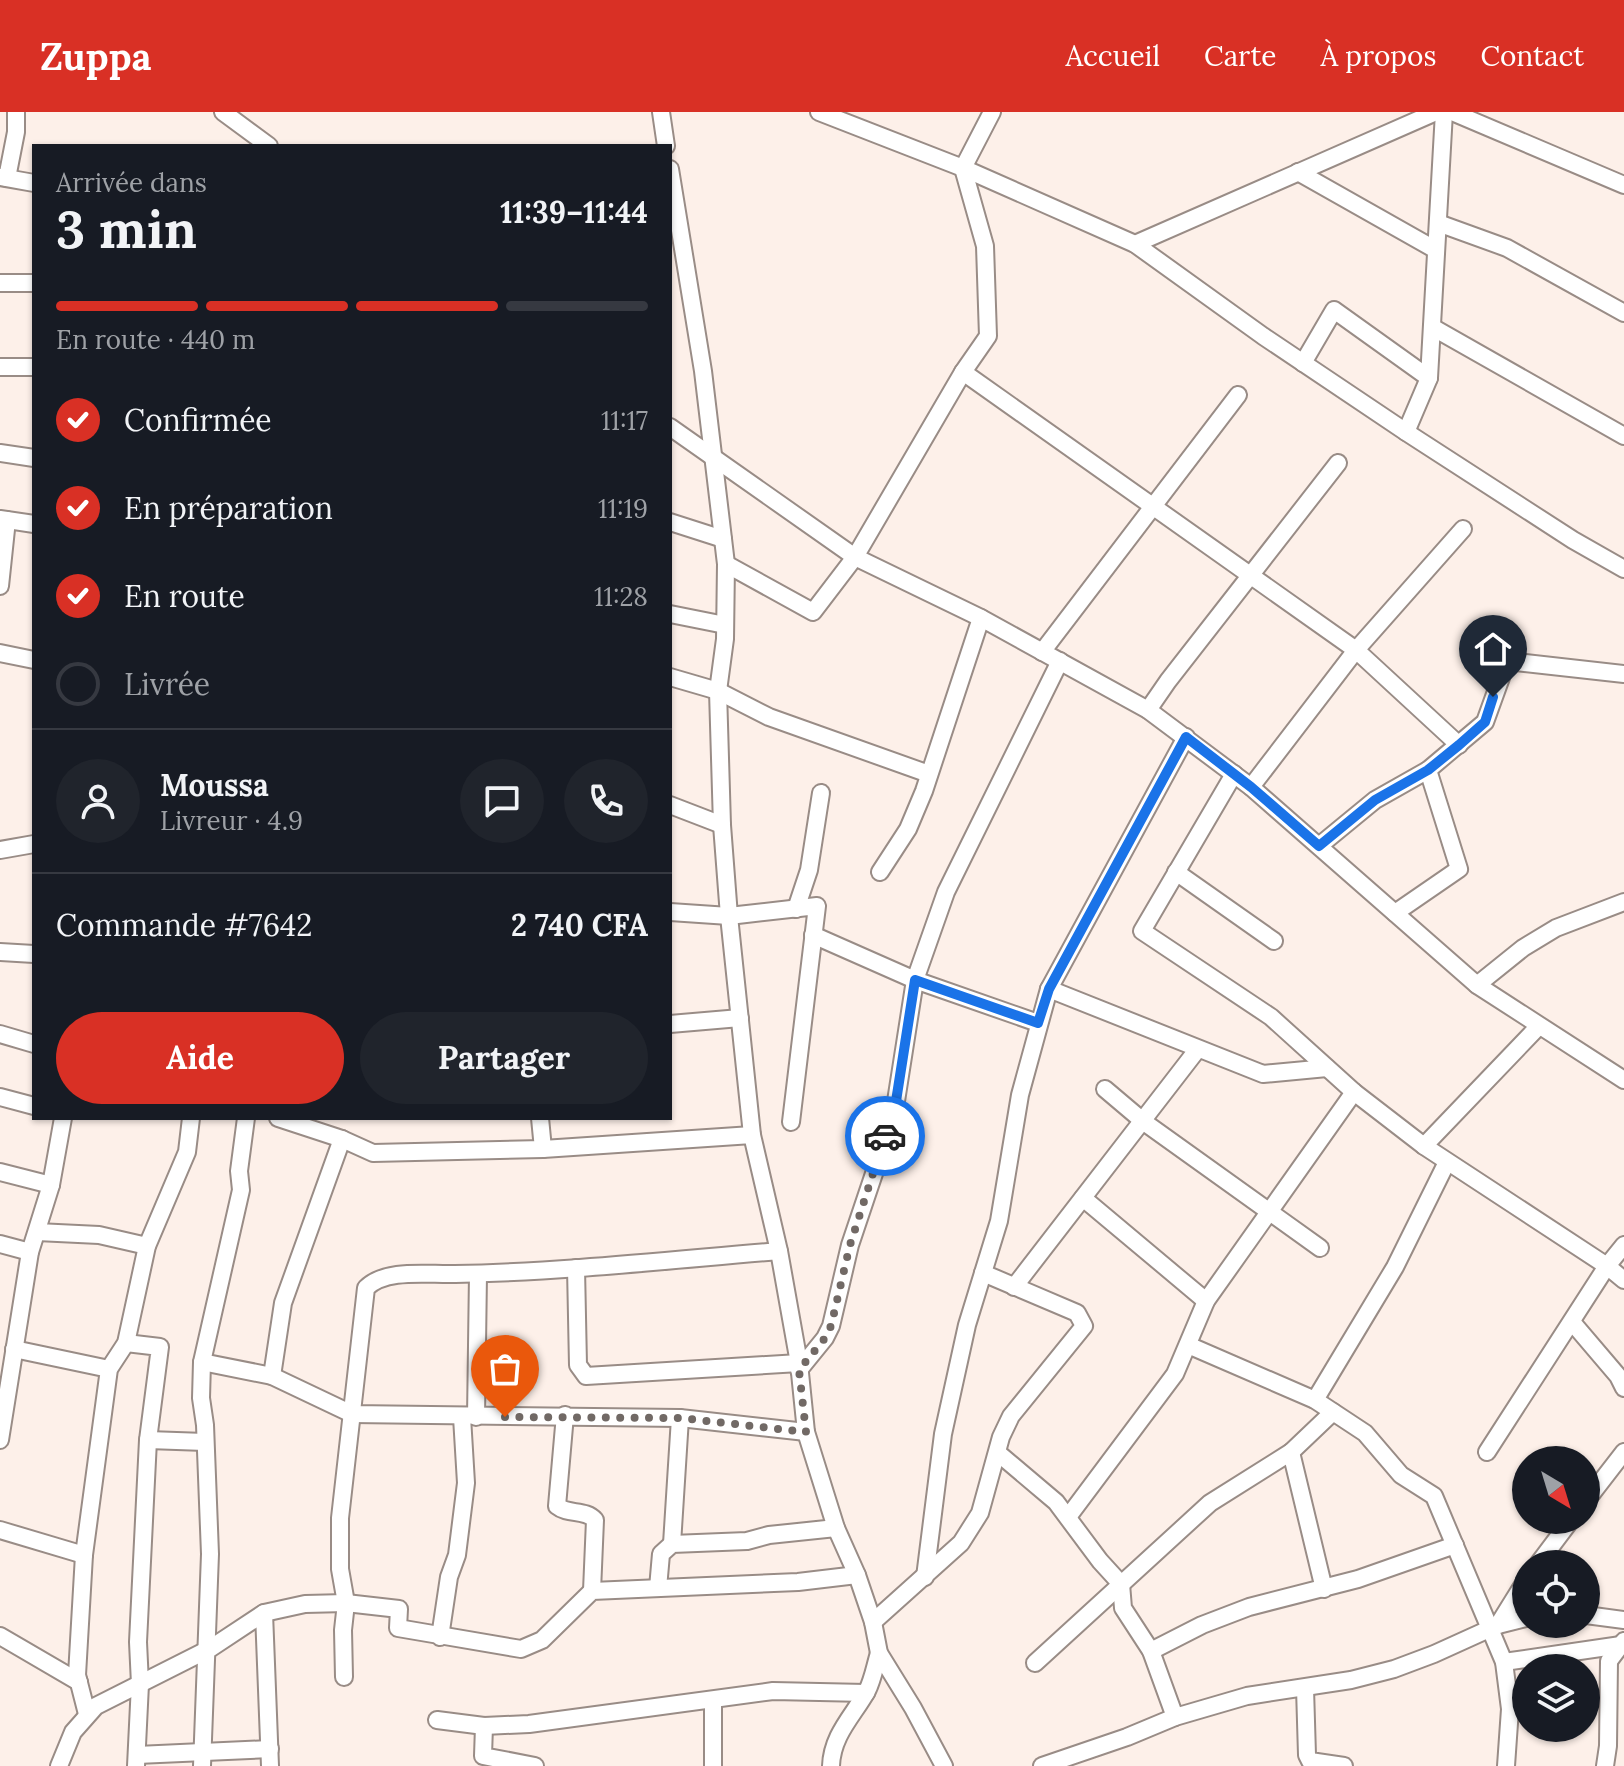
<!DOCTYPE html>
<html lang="fr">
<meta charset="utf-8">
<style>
body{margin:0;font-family:Lora,serif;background:#20242c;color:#f1f3f6;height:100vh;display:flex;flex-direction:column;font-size:30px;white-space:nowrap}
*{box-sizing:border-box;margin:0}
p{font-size:26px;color:#9ea1a6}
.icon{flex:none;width:44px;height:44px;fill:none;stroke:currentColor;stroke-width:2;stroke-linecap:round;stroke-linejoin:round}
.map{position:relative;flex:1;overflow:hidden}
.sheet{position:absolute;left:32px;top:32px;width:640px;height:976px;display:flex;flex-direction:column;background:#171b24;border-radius:0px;box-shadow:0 2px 6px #0004}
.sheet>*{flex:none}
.needle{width:52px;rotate:142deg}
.fabs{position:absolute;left:1512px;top:1334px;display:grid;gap:16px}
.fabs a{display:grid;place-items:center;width:88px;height:88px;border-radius:50%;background:#171b24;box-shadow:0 2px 6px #0004;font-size:40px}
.pin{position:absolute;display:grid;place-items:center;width:68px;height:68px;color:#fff;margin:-82px -34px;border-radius:50% 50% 50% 0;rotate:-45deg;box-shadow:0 0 8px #0007}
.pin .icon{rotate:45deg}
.courier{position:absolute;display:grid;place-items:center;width:80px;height:80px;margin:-40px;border:6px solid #1a73e8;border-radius:50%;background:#fff;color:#222;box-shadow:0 2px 10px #0007}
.summary em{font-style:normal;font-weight:700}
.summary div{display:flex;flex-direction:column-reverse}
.summary{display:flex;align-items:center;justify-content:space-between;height:136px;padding:0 24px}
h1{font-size:52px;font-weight:700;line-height:60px}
.bar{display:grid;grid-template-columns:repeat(4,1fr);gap:12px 8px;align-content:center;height:96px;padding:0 24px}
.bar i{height:10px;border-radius:6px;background:#363941}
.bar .active{background:#d93025}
.bar p{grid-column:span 4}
.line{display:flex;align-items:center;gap:20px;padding:0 24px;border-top:2px solid #363941}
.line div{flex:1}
.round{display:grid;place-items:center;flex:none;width:84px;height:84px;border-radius:42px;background:#20242c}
ol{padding:0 24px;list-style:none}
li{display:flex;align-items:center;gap:24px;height:88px}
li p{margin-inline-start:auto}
li .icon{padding:8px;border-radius:50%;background:#d93025;color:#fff;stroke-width:4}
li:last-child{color:#9ea1a6}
li i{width:44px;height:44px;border:4px solid #363941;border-radius:50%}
.button{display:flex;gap:16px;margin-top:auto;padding:16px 24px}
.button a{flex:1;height:92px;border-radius:48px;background:#d93025;color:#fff;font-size:32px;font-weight:700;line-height:92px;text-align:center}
.button a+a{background:#20242c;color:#f1f3f6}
header{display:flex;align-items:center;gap:48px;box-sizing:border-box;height:112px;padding:0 40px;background:#d93025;color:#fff}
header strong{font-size:38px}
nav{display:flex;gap:44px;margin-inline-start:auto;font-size:28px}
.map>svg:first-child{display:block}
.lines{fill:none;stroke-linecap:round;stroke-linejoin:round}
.minor-casing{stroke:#998c86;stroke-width:20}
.minor{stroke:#fff;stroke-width:16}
.done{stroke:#716965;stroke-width:8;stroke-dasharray:0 14.4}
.route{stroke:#1a73e8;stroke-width:10}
</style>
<header>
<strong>Zuppa</strong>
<nav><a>Accueil</a><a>Carte</a><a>À propos</a><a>Contact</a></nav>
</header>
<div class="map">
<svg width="1624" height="1654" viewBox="0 0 1624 1654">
<rect width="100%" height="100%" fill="#fdf0e9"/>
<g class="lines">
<defs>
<g id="minor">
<path d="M 223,0 L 269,34"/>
<path d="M 661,0 L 666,34"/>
<path d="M 819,0 L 963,56 L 1135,132 L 1263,224 L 1406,320 L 1573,428 L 1624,457"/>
<path d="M 1452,0 L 1624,73"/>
<path d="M 670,57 L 703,259 L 726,452 L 725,527 L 718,579 L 722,713 L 729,804 L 752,1023 L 779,1139 L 799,1251 L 806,1320 L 836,1416 L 857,1463 L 873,1510 L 879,1541 L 913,1596 L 944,1654"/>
<path d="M 1298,60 L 1436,138"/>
<path d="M 0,65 L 34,71"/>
<path d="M 7,66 L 16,20 L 16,0"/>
<path d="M 1438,111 L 1507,136 L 1624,201"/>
<path d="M 1135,132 L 1436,0"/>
<path d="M 0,171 L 34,171"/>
<path d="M 1432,215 L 1624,324"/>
<path d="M 1303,251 L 1334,198 L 1429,266"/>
<path d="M 0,255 L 34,255"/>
<path d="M 963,260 L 1356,538 L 1459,633"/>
<path d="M 670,315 L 855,445 L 981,506 L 1148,598 L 1251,675 L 1477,873 L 1624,968"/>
<path d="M 1406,320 L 1429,266 L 1444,0"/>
<path d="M 0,341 L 34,346"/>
<path d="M 0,407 L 34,412"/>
<path d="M 670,410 L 723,427"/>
<path d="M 726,452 L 813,500 L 855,445 L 963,260 L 988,224 L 985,134 L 963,56 L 992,0"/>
<path d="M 0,474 L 7,408"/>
<path d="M 670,502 L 725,513"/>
<path d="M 1042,540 L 1238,283"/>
<path d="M 0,541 L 34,548"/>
<path d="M 670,565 L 718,579 L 769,605 L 929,662"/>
<path d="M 1148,598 L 1168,569 L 1338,351"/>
<path d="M 1234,662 L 1142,819 L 1271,905 L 1354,980 L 1424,1034 L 1607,1154 L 1624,1168"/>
<path d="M 1251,675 L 1356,538 L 1463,417"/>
<path d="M 670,693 L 722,713"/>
<path d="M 1319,734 L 1375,688 L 1428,658 L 1485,610 L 1507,549 L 1624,562"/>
<path d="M 0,738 L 34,732"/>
<path d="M 880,760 L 908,717 L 924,679 L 981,506"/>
<path d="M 1176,760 L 1274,829"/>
<path d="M 796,797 L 809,758 L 821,681"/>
<path d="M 670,800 L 729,804 L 817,794 L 791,1010"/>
<path d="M 1395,801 L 1459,757 L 1428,658"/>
<path d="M 813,823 L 915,868 L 1038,911"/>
<path d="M 0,840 L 34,842"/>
<path d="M 1477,873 L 1523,836 L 1556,816 L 1624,790"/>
<path d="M 1049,877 L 1263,962 L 1327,956"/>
<path d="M 670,912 L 740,906"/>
<path d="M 0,922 L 34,932"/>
<path d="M 1105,977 L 1144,1010 L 1320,1136"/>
<path d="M 0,985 L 34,994"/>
<path d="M 278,1006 L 342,1027 L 373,1041 L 543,1037 L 752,1023"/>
<path d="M 540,1006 L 543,1037"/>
<path d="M 1424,1034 L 1539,914"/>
<path d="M 0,1060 L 51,1073"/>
<path d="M 1083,1086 L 1206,1189"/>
<path d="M 37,1120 L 99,1123 L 147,1134"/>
<path d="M 0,1132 L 30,1140"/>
<path d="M 576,1156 L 578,1253 L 586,1264 L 799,1251"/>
<path d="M 1014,1175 L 1197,938"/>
<path d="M 1572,1210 L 1618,1264 L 1624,1276"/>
<path d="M 126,1231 L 160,1235 L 148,1328 L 138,1530 L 140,1572 L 136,1654"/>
<path d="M 1188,1233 L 1315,1288 L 1365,1321 L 1401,1363 L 1434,1384 L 1504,1550 L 1510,1597 L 1506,1654"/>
<path d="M 14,1237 L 109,1257"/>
<path d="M 202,1250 L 272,1264 L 352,1302 L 680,1306 L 806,1320"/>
<path d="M 799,1258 L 825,1226 L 831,1214 L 850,1133 L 894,1002 L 915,868 L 946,780 L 1060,549"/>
<path d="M 272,1264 L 283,1191 L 342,1027"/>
<path d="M 1315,1288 L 1395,1155 L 1447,1050"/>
<path d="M 565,1303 L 557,1394 C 568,1403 586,1397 595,1408 L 592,1479"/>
<path d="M 476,1305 L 478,1162"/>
<path d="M 0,1328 L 30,1140 L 51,1073 L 63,1006"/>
<path d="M 148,1328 L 205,1330"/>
<path d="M 1291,1340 L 1324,1477"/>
<path d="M 1487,1340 L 1607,1154 L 1624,1133"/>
<path d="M 998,1341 L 1056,1390 L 1100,1449 L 1121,1472 L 1123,1496 L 1151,1539 L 1175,1605"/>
<path d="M 1586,1389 L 1624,1340"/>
<path d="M 1068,1405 L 1175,1262 L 1206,1189 L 1354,980"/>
<path d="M 0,1418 L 84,1443"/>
<path d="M 672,1432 L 680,1306"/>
<path d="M 1538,1452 L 1571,1408"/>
<path d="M 925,1465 L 943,1322 L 967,1213 L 999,1109 L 1020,983 L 1049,877 L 1186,625"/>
<path d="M 658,1476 L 661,1442 L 672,1432 L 747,1429 L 769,1423 L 836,1416"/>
<path d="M 264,1501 L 270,1654"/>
<path d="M 1586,1503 L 1624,1508"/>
<path d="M 873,1510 L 961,1431 L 980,1401 L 1001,1325 L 1011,1304 L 1084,1214 L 1077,1201 L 983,1161"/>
<path d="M 1498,1513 L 1526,1468"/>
<path d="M 0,1524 L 79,1570"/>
<path d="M 440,1525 L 449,1465 L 457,1443 L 466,1371 L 462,1305"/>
<path d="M 1151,1539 L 1202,1513 L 1249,1495 L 1358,1467 L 1455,1433"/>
<path d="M 1504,1550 L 1621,1533"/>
<path d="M 1035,1551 L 1210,1391 L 1291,1340 L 1333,1300"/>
<path d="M 344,1565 L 343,1518 L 346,1491 L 340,1457 L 340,1406 L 366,1176 C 386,1156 428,1163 455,1162 C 563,1160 671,1148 779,1139"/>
<path d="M 1305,1576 L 1307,1643 L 1310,1649 L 1344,1654"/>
<path d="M 87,1602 L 77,1563 L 84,1443 L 109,1257 L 126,1231 L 147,1134 L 187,1040 L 191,1006"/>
<path d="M 437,1608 L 484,1614 L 529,1612 L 773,1579 L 866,1581"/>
<path d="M 484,1614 L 483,1644 L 535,1654"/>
<path d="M 137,1643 L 270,1637"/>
<path d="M 59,1654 L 73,1620 L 96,1594 L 211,1536 L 264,1501 L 305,1492 L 346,1491 L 399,1497 L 398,1516 L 521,1537 L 542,1528 L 592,1479 L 798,1470 L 857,1463"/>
<path d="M 202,1654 L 210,1442 L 205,1313 L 201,1286 L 202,1250 L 241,1078 L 239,1059 L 246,1006"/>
<path d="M 713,1654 L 713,1589"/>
<path d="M 831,1654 C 832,1623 853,1604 867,1579 C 873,1567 875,1554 879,1541"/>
<path d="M 1042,1654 L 1127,1625 L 1175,1605 L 1247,1584 L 1351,1568 L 1394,1557 L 1434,1542 L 1498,1513 L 1526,1506"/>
<path d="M 1605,1654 L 1608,1634 L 1609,1549 L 1624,1529"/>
</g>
</defs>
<use href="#minor" class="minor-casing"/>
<use href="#minor" class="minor"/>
</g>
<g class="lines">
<path class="done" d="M 505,1305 L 680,1306 L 806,1320 L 799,1258 L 825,1226 L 831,1214 L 850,1133 L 885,1024"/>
<path class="route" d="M 885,1024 L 894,1002 L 915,868 L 1038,911 L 1049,877 L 1186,625 L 1251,675 L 1319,734 L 1375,688 L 1428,658 L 1459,633 L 1485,610 L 1493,585"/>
</g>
</svg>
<div class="fabs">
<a><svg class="needle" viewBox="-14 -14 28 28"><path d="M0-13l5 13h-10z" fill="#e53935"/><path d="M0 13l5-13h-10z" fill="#9ea1a6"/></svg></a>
<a><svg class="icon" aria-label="locate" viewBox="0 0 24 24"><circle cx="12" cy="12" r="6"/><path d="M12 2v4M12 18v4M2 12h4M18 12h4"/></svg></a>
<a><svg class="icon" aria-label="layers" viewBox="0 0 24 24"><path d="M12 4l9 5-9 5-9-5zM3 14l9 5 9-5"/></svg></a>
</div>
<div class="pin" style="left:505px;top:1305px;background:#ea580c"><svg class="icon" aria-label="bag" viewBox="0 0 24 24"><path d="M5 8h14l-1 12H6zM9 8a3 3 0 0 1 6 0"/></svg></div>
<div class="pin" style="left:1493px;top:585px;background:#1f2937"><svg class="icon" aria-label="home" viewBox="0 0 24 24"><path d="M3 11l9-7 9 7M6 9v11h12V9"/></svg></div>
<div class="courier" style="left:885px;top:1024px"><svg class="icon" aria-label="car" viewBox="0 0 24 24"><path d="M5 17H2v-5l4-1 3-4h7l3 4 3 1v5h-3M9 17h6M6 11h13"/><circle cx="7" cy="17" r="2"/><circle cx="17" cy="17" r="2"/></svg></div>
<section class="sheet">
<div class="summary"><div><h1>3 min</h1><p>Arrivée dans</p></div><em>11:39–11:44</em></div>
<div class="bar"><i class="active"></i><i class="active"></i><i class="active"></i><i></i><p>En route · 440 m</p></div>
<ol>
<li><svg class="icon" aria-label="check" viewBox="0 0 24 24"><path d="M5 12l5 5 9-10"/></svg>Confirmée<p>11:17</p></li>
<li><svg class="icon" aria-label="check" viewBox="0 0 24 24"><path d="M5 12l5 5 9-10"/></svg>En préparation<p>11:19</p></li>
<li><svg class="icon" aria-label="check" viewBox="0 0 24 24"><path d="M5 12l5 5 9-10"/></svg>En route<p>11:28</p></li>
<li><i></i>Livrée</li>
</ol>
<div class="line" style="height:144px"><a class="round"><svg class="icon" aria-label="person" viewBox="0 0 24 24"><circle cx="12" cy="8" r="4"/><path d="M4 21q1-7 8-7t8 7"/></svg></a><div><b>Moussa</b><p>Livreur · 4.9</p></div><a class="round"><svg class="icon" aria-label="chat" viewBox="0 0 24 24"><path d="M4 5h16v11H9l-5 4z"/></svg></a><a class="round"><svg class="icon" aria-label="phone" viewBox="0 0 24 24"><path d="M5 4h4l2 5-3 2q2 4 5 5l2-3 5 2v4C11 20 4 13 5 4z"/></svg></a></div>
<div class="line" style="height:104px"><div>Commande #7642</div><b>2 740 CFA</b></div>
<div class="button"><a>Aide</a><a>Partager</a></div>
</section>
</div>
